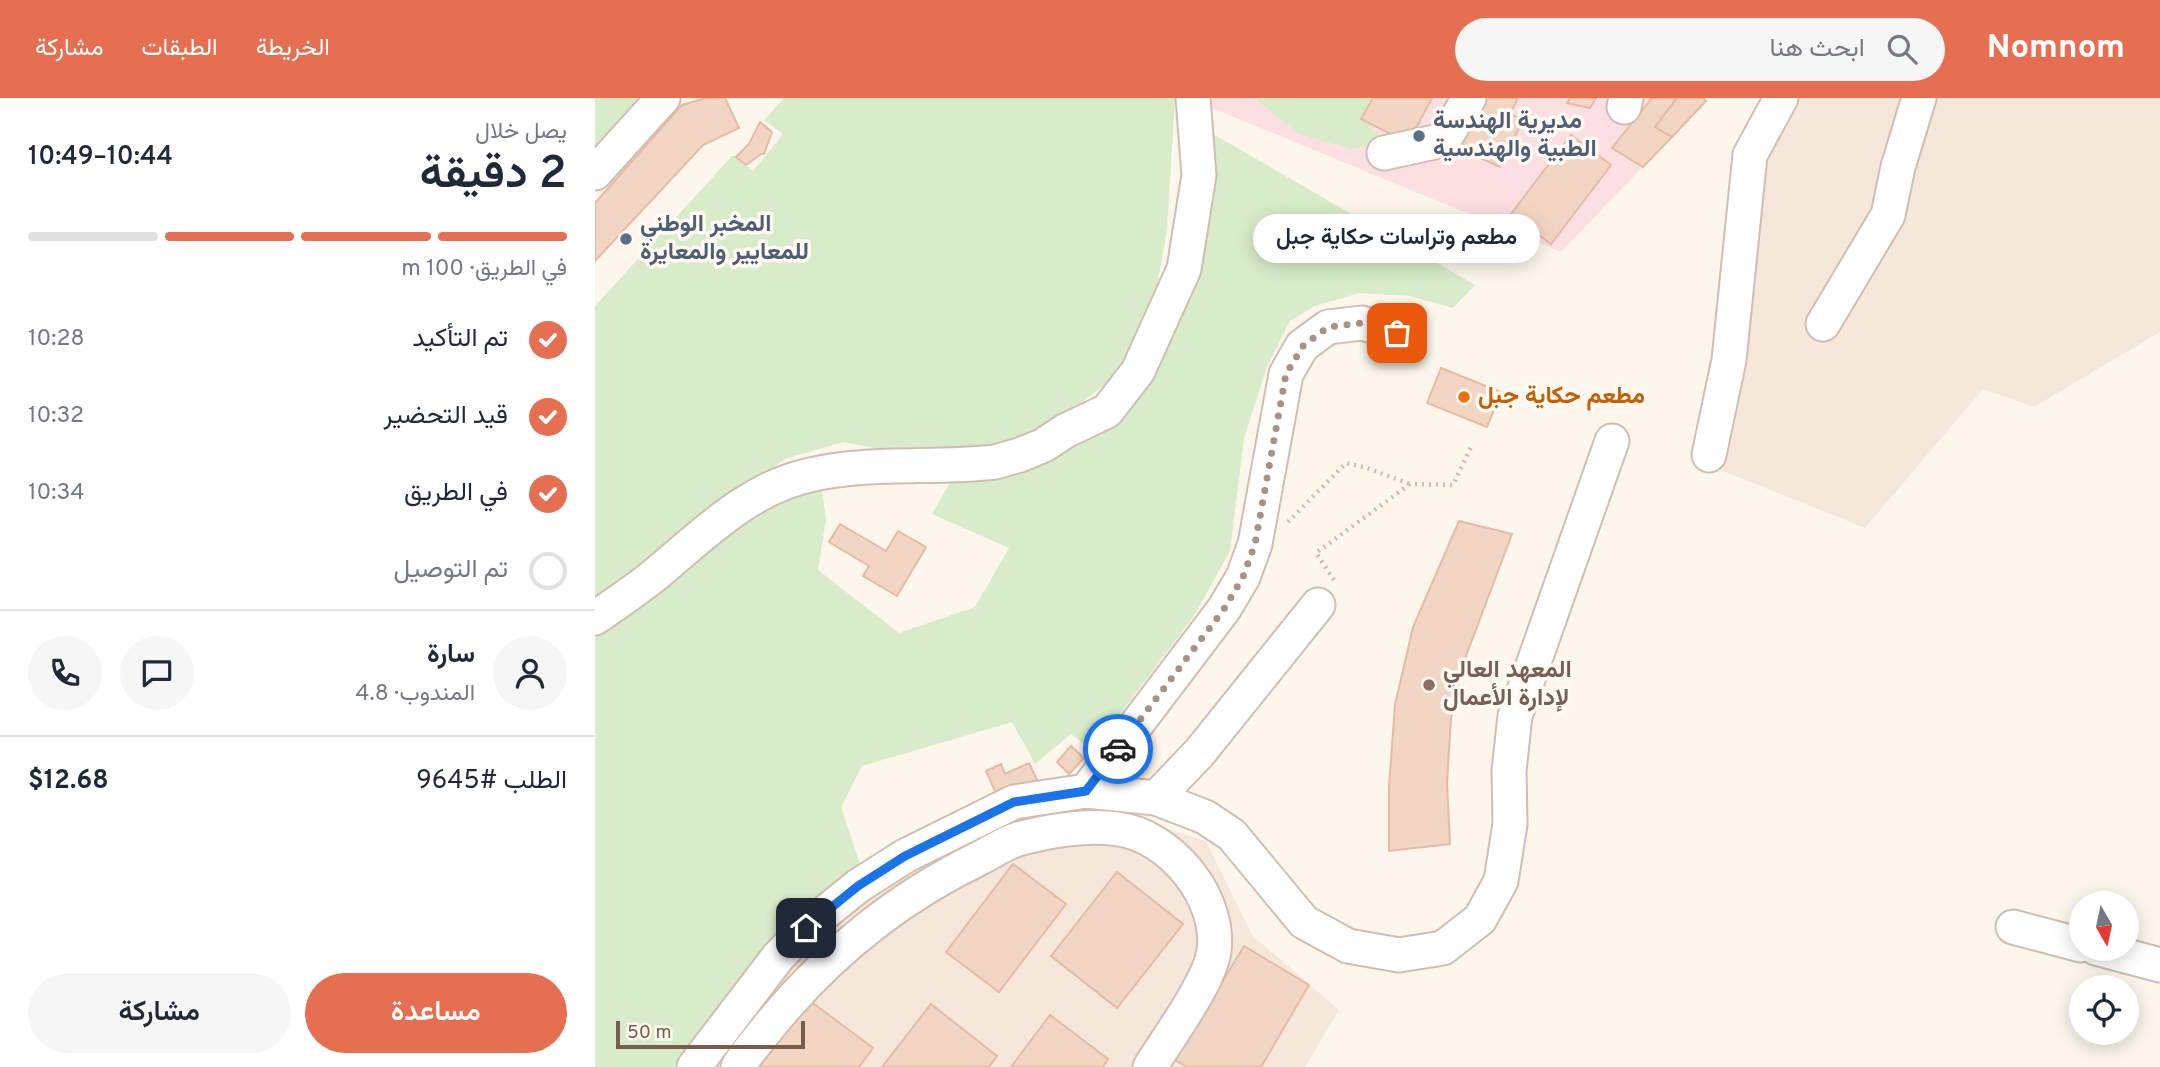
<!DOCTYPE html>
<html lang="ar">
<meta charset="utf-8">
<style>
body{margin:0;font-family:Overpass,Vazirmatn,sans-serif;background:#f6f6f7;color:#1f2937;direction:rtl;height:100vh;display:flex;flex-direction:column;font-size:26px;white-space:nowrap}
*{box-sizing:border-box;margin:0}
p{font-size:23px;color:#747a83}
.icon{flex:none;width:38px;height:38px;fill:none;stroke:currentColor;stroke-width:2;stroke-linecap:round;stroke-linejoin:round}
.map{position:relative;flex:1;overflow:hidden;direction:ltr}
.drawer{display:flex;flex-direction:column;background:#fff;width:595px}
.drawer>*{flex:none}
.needle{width:46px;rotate:171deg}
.tools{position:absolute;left:1474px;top:793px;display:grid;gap:14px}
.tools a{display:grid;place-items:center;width:70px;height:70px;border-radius:50%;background:#fff;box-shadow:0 4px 18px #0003;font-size:35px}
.scale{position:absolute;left:21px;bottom:18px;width:189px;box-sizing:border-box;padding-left:7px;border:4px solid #7a5c4d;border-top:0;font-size:19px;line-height:24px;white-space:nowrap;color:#7a5c4d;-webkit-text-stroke:5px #fffaf3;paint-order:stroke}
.pin{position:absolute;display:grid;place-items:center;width:60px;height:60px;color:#fff;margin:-30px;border-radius:14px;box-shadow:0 4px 10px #0006}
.courier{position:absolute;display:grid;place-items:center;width:70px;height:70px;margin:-35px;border:5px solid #1a73e8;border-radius:50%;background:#fff;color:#222;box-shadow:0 2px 9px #0007}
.bubble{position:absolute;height:49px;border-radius:24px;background:#fff;box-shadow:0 4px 18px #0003;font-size:23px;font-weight:600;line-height:49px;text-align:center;direction:rtl}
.overview em{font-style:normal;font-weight:600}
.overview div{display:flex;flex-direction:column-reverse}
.overview{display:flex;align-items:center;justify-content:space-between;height:119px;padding:0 28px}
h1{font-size:46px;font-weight:600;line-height:52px}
.bar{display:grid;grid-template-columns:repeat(4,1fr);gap:10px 7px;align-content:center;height:84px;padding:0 28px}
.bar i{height:9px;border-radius:5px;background:#e0e1e3}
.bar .current{background:#e76f51}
.bar p{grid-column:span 4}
.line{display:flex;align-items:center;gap:18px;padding:0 28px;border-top:2px solid #e0e1e3}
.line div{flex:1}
.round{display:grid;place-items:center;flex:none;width:74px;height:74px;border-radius:37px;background:#f6f6f7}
ol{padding:0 28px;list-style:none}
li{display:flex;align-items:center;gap:21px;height:77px}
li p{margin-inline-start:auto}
li .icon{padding:7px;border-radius:50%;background:#e76f51;color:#fff;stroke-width:4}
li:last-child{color:#747a83}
li i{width:38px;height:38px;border:4px solid #e0e1e3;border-radius:50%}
.primary-button{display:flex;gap:14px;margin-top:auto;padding:14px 28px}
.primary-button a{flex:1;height:80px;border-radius:42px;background:#e76f51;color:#fff;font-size:28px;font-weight:600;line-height:80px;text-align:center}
.primary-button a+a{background:#f6f6f7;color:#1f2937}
header{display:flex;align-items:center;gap:42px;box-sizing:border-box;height:98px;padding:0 35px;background:#e76f51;color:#fff}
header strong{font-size:33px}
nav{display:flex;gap:38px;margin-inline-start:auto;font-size:24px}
.search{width:490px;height:63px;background:#f6f6f7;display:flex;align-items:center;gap:18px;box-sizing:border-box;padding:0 24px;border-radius:38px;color:#747a83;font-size:26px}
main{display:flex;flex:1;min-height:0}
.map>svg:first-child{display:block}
.residential{fill:#f5e8da}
.medical{fill:#fbdfe3}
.green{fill:#d8ecc9}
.building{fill:#f3d5c3;stroke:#e6bba3;stroke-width:2}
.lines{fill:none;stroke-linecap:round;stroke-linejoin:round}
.minor-casing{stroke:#d1beb0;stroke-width:37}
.path{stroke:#d9b8a5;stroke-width:4.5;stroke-dasharray:2 5;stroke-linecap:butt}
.minor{stroke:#fff;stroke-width:33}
.done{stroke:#a89285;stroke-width:7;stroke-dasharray:0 12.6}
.route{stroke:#1a73e8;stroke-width:9}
.service-dot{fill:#5c6f8a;stroke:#fffaf3;stroke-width:2.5}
.food-dot{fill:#e8710a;stroke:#fffaf3;stroke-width:2.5}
.education-dot{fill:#8d6e63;stroke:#fffaf3;stroke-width:2.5}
.labels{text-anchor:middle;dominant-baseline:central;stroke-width:7;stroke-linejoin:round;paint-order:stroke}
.service-label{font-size:24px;font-weight:bold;fill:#4e5e75;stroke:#fffaf3;text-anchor:start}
.food-label{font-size:24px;font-weight:bold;fill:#c56008;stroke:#fffaf3;text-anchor:start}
.education-label{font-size:24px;font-weight:bold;fill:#785e54;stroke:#fffaf3;text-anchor:start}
</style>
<header>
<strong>Nomnom</strong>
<div class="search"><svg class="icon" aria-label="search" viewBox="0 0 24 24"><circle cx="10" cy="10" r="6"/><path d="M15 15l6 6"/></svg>ابحث هنا</div>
<nav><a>الخريطة</a><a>الطبقات</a><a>مشاركة</a></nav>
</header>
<main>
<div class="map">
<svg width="1565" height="969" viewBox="0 0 1565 969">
<rect width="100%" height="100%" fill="#fdf6ec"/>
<g class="residential">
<path d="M 1175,0 L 1565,0 L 1565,234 L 1439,309 L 1388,291 L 1270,430 L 1098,361 L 1115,262 L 1143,55 Z"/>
<path d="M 486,713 L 549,724 L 611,743 L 657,837 L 744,912 L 710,969 L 116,969 L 157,909 L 229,836 L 263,809 L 345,756 L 421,724 Z"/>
</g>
<path class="medical" d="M 593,0 L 1110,0 L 1111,3 L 966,154 Z"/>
<g class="green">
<path d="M 0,0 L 58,0 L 0,64 Z"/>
<path d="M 189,0 L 580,0 L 572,132 L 559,205 L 518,280 L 459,326 L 409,354 L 328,359 L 248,344 L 190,361 L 123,410 L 0,507 L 0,208 L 138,57 L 158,73 L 188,36 L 169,22 Z"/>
<path d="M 664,0 L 778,0 L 767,21 L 792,44 L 756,51 L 704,36 L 662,2 Z"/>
<path d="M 611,32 L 880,187 L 858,210 L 814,198 L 764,195 L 720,208 L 695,223 L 672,269 L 649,340 L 635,453 L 599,518 L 521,621 L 495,651 L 476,636 L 440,666 L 417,624 L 267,668 L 246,709 L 266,769 L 94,949 L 79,969 L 0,969 L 0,537 L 109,449 L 183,398 L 227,393 L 231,421 L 223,472 L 304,535 L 380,509 L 414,450 L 337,416 L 359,378 L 530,317 L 561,276 L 602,175 Z"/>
</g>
<g class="building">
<path d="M 111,0 L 130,0 L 144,30 L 108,47 L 0,163 L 0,105 L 87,7 Z"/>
<path d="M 778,0 L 837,0 L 813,45 L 766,21 Z"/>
<path d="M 887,0 L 923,0 L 915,16 L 928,22 L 905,69 L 863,50 Z"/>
<path d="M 975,0 L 1001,0 L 995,10 L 972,5 Z"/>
<path d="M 1057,0 L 1082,0 L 1060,29 L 1077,39 L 1048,69 L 1017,50 Z"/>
<path d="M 1082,0 L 1108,0 L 1111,3 L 1077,39 L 1060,29 Z"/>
<path d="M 165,24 L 177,34 L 169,56 L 166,56 L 151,67 L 141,59 L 154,46 Z"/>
<path d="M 976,37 L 1016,67 L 956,146 L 916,116 Z"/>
<path d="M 846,270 L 906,294 L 892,329 L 832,305 Z"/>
<path d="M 864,423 L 917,436 L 868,566 L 856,620 L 852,685 L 855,746 L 794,753 L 794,689 L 800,607 L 818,529 Z"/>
<path d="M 245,426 L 291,453 L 303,433 L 331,449 L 302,498 L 268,478 L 274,468 L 234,444 Z"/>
<path d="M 476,648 L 489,660 L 474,676 L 462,664 Z"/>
<path d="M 434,665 L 443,684 L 404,702 L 391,673 L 406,666 L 410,676 Z"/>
<path d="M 418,766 L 471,806 L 404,894 L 351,854 Z"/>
<path d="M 522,774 L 588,826 L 522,910 L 456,858 Z"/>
<path d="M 649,848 L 714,887 L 666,969 L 592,969 L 580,962 Z"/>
<path d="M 215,903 L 278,950 L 264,969 L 164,969 Z"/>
<path d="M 336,906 L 402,958 L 394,969 L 287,969 Z"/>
<path d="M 455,917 L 513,961 L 508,969 L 416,969 Z"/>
</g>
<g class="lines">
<defs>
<g id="minor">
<path d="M 1029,9 L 1031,0"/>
<path d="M 789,55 L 849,42 L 874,0"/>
<path d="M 0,75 L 68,0"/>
<path d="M 1228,226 L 1293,117 L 1303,69 L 1324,0"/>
<path d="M 1114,357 L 1134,262 L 1155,57 L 1186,0"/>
<path d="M 0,520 C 19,507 38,494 56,480 C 105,440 151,391 215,377 C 275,363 338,371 400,364 L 425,357 L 449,347 L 470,333 L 512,313 L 543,273 L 589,171 L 604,77 L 598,0"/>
<path d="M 491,693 L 629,511 L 648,479 L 660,446 L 691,276 L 707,248 L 733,229 L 767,225 L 802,235"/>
<path d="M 561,700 L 605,654 L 723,507"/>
<path d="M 1418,829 L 1486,847"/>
<path d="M 1501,850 L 1565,867"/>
<path d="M 99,969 L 183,859 L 211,830 L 263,788 L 310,758 L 419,704 L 491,693 L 561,700 L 610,719 L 637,737 L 709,824 L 753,848 L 804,857 L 848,850 L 885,821 L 906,783 L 915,726 L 914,673 L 920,618 L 1017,343"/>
<path d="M 143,969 C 152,954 164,941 175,927 C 232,857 304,799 385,760 C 397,754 410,745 423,741 C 454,733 491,726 523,731 C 576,738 626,800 619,853 C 615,883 572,942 555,969"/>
</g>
</defs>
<use href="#minor" class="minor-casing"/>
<g class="path">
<path d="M 693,424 L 751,365 L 772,370 L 815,386"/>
<path d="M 739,482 L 721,455 L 815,386 L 858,387 L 876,349"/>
</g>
<use href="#minor" class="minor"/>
</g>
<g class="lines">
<path class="done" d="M 523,651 L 629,511 L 648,479 L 660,446 L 691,276 L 708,248 L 733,229 L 767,225 L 802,235"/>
<path class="route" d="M 211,830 L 263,788 L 310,758 L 419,704 L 491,693 L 523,651"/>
</g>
<g class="service-dot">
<circle cx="824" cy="38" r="7"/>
<circle cx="31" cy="141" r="7"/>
</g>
<circle class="food-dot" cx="869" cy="299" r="7"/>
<circle class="education-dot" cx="834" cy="587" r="7"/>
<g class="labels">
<g class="service-label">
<text x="838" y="24">مديرية الهندسة<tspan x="838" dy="28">الطبية والهندسية</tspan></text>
<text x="45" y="127">المخبر الوطني<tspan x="45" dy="28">للمعايير والمعايرة</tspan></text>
</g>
<g class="food-label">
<text x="883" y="299">مطعم حكاية جبل</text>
</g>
<g class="education-label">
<text x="848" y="573">المعهد العالي<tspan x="848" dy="28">لإدارة الأعمال</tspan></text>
</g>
</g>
</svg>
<div class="tools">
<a><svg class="needle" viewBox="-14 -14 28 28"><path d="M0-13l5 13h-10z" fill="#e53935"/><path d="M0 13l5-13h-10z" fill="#747a83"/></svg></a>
<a><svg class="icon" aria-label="locate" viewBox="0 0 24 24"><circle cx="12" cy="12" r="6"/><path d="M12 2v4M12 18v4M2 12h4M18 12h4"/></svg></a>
</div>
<div class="scale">50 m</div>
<div class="pin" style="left:802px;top:235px;background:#ea580c"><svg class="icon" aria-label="bag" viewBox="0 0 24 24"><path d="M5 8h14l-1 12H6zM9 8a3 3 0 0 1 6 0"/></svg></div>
<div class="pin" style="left:211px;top:830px;background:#1f2937"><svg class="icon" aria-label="home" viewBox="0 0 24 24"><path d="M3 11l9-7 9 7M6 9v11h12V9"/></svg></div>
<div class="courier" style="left:523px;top:651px"><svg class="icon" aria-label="car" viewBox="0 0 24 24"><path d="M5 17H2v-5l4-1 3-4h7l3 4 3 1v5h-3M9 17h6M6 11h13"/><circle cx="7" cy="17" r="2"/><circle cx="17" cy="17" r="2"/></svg></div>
<div class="bubble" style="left:658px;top:116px;width:287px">مطعم وتراسات حكاية جبل</div>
</div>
<section class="drawer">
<div class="overview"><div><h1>2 دقيقة</h1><p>يصل خلال</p></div><em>10:44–10:49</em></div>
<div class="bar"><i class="current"></i><i class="current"></i><i class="current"></i><i></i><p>في الطريق · 100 m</p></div>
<ol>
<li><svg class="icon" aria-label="check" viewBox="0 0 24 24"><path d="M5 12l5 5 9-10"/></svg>تم التأكيد<p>10:28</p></li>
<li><svg class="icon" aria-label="check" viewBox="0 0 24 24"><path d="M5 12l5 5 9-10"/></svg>قيد التحضير<p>10:32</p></li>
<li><svg class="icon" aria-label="check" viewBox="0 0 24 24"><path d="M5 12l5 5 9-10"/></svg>في الطريق<p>10:34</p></li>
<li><i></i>تم التوصيل</li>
</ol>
<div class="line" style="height:126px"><a class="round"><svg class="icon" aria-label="person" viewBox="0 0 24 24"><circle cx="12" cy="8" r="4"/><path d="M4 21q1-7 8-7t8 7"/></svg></a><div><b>سارة</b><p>المندوب · 4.8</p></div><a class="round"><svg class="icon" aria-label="chat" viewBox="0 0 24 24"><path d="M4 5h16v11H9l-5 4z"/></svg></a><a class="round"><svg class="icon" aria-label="phone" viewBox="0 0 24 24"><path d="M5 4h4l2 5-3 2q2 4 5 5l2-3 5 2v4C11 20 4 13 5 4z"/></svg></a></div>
<div class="line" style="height:91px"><div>الطلب #9645</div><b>$12.68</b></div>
<div class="primary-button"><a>مساعدة</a><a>مشاركة</a></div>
</section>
</main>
